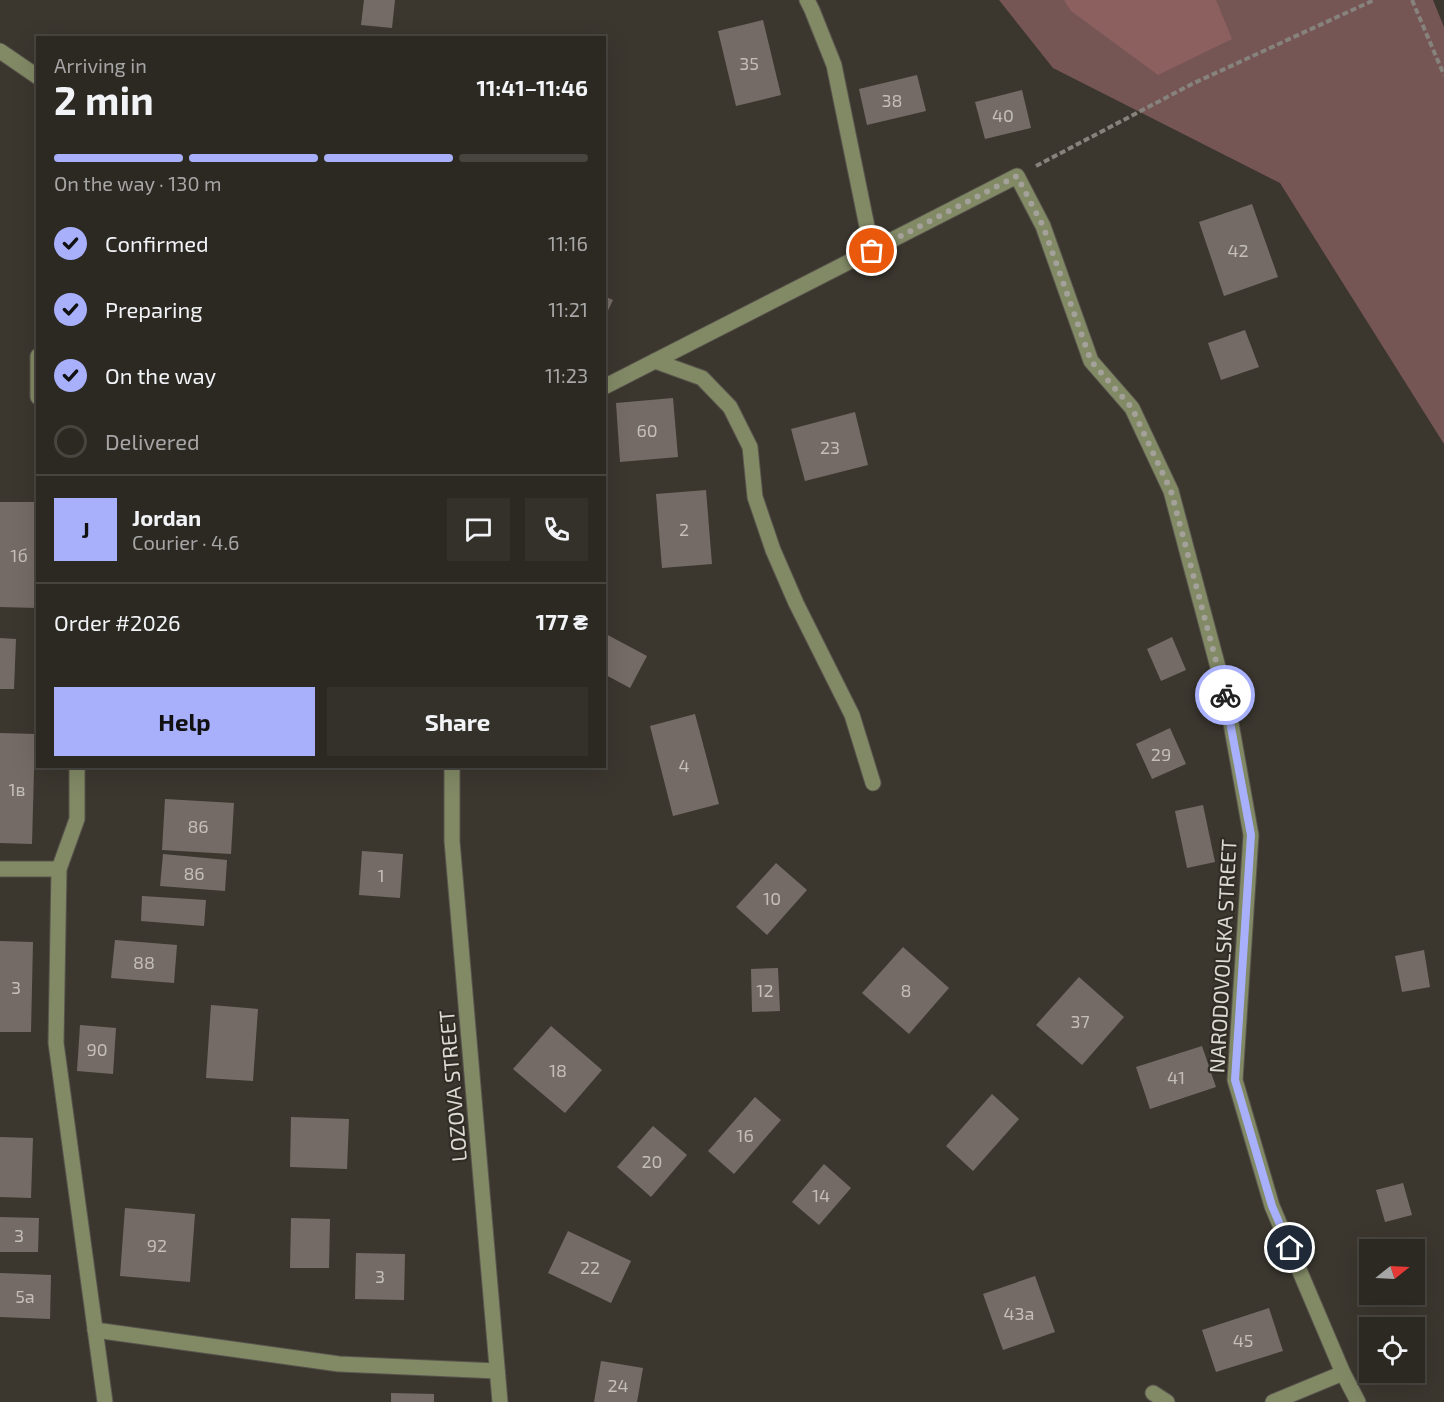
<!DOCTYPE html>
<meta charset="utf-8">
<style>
body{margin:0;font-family:"Exo 2",sans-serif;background:#34312b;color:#f1f3f6;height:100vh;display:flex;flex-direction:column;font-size:22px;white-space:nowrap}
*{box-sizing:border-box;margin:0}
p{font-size:20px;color:#a6a6a6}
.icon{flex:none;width:33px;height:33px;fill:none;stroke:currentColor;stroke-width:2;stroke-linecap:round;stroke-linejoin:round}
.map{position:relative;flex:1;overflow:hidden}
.sheet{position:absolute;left:36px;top:36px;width:570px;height:732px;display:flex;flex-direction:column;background:#2c2923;border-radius:0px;box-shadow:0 6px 24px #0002,0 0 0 2px #484541}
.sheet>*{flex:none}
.needle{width:39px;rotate:72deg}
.controls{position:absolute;left:1359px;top:1239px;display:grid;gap:12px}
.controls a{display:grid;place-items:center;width:66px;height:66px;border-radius:0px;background:#2c2923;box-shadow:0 6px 24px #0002,0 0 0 2px #484541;font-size:30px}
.pin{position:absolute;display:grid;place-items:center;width:51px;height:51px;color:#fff;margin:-26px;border:3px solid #fff;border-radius:50%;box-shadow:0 2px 6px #0007}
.courier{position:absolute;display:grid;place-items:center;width:60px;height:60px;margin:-30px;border:4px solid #a8b0fc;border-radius:50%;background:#fff;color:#222;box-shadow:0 2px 8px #0007}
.overview em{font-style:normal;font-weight:700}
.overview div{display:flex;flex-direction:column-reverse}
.overview{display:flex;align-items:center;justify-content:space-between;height:102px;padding:0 18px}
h1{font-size:39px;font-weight:700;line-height:45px}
.bar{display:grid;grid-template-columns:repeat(4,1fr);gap:9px 6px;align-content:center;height:72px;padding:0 18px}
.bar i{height:8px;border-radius:4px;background:#484541}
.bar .current{background:#a8b0fc}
.bar p{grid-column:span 4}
.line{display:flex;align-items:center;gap:15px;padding:0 18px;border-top:2px solid #484541}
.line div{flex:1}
.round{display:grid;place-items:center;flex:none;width:63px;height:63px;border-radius:0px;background:#34312b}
ol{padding:0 18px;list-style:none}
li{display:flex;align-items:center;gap:18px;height:66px}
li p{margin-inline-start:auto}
li .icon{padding:6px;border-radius:50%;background:#a8b0fc;color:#111;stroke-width:4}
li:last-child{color:#a6a6a6}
li i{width:33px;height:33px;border:3px solid #484541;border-radius:50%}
.action{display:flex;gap:12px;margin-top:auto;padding:12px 18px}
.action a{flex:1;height:69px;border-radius:0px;background:#a8b0fc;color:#111;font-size:24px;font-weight:700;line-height:69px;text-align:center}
.action a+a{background:#34312b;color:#f1f3f6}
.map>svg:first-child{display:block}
.green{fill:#765555}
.forest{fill:#8d6060}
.building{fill:#756b66}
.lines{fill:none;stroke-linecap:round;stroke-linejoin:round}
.minor-casing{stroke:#58544d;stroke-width:17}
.path{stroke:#86827c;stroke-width:4;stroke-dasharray:6 3;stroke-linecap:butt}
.minor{stroke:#818965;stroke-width:15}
.done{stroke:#a4a19b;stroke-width:6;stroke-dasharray:0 10.8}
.route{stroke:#a8b0fc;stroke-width:8}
.labels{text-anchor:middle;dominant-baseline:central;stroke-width:4.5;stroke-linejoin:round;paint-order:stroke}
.number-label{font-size:18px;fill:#c3beb9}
.street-label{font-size:21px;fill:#dddad5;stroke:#312d25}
</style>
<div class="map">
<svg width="1444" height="1402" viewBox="0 0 1444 1402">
<rect width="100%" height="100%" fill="#3b372f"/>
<path class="green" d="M 999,0 L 1433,0 L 1444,27 L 1444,444 L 1280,183 L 1053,68 Z"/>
<path class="forest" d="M 1064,0 L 1216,0 L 1232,39 L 1158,75 L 1071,11 Z"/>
<g class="building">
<path d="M 364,0 L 395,0 L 392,28 L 361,25 Z"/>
<path d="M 763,20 L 781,95 L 736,106 L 718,31 Z"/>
<path d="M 917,75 L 926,111 L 867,125 L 859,89 Z"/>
<path d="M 1022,90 L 1031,128 L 985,139 L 975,102 Z"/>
<path d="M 1252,204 L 1278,277 L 1224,296 L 1199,222 Z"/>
<path d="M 604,296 L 613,300 L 604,319 Z"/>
<path d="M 1245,330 L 1259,367 L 1221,380 L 1208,343 Z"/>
<path d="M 673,398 L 678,457 L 620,462 L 616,403 Z"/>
<path d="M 855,412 L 868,465 L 805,481 L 791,429 Z"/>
<path d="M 706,490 L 712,564 L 662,568 L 656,494 Z"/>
<path d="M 0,502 L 38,502 L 38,608 L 0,607 Z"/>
<path d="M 604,633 L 647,656 L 630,688 L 604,674 Z"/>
<path d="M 1172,637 L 1186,670 L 1161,681 L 1147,649 Z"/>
<path d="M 0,638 L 16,639 L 14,689 L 0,689 Z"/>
<path d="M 695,714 L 719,804 L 673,816 L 650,726 Z"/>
<path d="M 1170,728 L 1186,764 L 1152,779 L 1136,744 Z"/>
<path d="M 0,733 L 35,734 L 32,844 L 0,843 Z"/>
<path d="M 165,799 L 234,803 L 231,854 L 162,850 Z"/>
<path d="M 1203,805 L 1215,862 L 1187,868 L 1175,811 Z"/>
<path d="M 362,851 L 403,854 L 400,898 L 359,895 Z"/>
<path d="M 163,854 L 227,860 L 225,891 L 160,886 Z"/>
<path d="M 776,863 L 807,890 L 767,935 L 736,907 Z"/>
<path d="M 142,896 L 206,900 L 204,926 L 141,921 Z"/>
<path d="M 115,940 L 177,945 L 174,983 L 111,978 Z"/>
<path d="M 0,941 L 33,942 L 31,1032 L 0,1032 Z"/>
<path d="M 903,947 L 949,988 L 909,1034 L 862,993 Z"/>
<path d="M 1424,950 L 1430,987 L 1402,992 L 1395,956 Z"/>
<path d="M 778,968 L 780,1011 L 752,1012 L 751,969 Z"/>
<path d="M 1079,977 L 1124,1017 L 1082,1065 L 1036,1025 Z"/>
<path d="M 211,1005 L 258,1009 L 253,1081 L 206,1078 Z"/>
<path d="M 80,1025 L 116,1028 L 113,1074 L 77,1071 Z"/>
<path d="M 551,1026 L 602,1070 L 565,1113 L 513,1069 Z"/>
<path d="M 1202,1046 L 1216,1087 L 1150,1109 L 1136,1067 Z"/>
<path d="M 992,1094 L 1019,1119 L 973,1171 L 946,1146 Z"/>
<path d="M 755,1097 L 781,1120 L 734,1174 L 708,1151 Z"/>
<path d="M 291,1117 L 349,1119 L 347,1169 L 290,1167 Z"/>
<path d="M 653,1126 L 687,1155 L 651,1197 L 617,1167 Z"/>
<path d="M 0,1137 L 33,1138 L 31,1198 L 0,1197 Z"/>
<path d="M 824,1164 L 851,1188 L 819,1225 L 792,1202 Z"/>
<path d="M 1403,1183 L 1412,1215 L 1385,1222 L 1376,1190 Z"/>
<path d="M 125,1208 L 195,1214 L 190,1282 L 120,1276 Z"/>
<path d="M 0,1217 L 39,1218 L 38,1252 L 0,1252 Z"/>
<path d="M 291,1218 L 330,1219 L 329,1268 L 290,1268 Z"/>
<path d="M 568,1231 L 631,1261 L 611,1303 L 548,1273 Z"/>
<path d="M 356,1253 L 405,1254 L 404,1300 L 355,1299 Z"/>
<path d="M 0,1273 L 51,1275 L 50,1319 L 0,1317 Z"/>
<path d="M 1035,1276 L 1055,1332 L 1003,1350 L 983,1294 Z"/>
<path d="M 1269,1308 L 1283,1351 L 1216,1372 L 1202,1330 Z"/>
<path d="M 601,1361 L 643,1368 L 637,1402 L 594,1402 Z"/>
<path d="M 391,1393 L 434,1394 L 434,1402 L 391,1402 Z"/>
</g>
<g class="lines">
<defs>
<g id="minor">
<path d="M 807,0 L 812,10 L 834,65 L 872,251"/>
<path d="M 0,51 L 38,77"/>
<path d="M 38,356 L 38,397"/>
<path d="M 655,361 L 702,378 L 730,407 L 750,447 L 755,497 L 773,550 L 796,603 L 852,715 L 873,783"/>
<path d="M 604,387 L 1017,176 L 1043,226 L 1091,361 L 1132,408 L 1171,491 L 1227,701 L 1251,835 L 1235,1080 L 1272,1206 L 1343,1373 L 1358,1402"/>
<path d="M 77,766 L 77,819 L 59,869 L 56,1043 L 105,1402"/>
<path d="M 452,766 L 452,841 L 500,1402"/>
<path d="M 0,869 L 59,869"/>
<path d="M 95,1330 L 339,1364 L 497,1371"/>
<path d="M 1153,1393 L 1167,1402"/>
<path d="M 1273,1402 L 1343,1373"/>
</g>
</defs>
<use href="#minor" class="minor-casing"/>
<g class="path">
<path d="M 1412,0 L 1444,75"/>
<path d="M 1036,166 L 1192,84 L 1374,0"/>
</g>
<use href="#minor" class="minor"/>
</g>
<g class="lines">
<path class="done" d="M 872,251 L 1017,176 L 1043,226 L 1091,361 L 1132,408 L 1171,491 L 1225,695"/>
<path class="route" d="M 1225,695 L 1251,835 L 1235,1080 L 1272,1206 L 1290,1248"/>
</g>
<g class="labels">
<g class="number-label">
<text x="749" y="63">35</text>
<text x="892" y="100">38</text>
<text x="1003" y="115">40</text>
<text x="1238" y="250">42</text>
<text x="647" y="430">60</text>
<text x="830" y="447">23</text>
<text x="684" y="529">2</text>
<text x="19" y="555">1б</text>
<text x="1161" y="754">29</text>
<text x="684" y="765">4</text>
<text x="17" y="789">1в</text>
<text x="198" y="826">86</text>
<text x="194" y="873">86</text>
<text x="381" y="875">1</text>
<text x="772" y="898">10</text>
<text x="144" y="962">88</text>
<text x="16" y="987">3</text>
<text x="765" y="990">12</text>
<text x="906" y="990">8</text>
<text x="1080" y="1021">37</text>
<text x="97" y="1049">90</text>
<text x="558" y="1070">18</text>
<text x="1176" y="1077">41</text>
<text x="745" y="1135">16</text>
<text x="652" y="1161">20</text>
<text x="821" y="1195">14</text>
<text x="19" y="1235">3</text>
<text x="157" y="1245">92</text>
<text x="590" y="1267">22</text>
<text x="380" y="1276">3</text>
<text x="25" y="1296">5а</text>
<text x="1019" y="1313">43а</text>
<text x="1243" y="1340">45</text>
<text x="618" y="1385">24</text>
</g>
<g class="street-label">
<text transform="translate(1222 956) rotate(-87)">NARODOVOLSKA STREET</text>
<text transform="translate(452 1086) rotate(-95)">LOZOVA STREET</text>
</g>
</g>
</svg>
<div class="controls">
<a><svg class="needle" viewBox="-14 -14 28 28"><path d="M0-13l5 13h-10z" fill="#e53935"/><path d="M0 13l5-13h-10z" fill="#a6a6a6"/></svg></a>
<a><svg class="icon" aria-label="locate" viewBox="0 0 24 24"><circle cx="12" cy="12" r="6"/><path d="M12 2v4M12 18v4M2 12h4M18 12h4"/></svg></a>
</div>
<div class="pin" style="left:872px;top:251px;background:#ea580c"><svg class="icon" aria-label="bag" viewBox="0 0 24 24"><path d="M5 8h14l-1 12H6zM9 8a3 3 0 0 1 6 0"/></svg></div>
<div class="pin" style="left:1290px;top:1248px;background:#1f2937"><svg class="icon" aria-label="home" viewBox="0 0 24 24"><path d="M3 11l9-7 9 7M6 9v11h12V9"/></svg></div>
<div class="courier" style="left:1225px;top:695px"><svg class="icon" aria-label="bike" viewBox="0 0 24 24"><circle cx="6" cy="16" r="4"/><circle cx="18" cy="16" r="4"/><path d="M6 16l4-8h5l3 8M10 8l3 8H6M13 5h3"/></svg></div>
<section class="sheet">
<div class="overview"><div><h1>2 min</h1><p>Arriving in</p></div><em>11:41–11:46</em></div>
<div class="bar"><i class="current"></i><i class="current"></i><i class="current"></i><i></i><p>On the way · 130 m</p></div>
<ol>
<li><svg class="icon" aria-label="check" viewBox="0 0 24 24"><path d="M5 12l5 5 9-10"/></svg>Confirmed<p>11:16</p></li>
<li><svg class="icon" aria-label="check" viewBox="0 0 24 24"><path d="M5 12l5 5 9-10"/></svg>Preparing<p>11:21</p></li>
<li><svg class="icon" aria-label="check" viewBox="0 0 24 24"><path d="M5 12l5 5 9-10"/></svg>On the way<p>11:23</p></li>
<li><i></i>Delivered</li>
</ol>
<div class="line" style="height:108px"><b class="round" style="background:#a8b0fc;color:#111">J</b><div><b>Jordan</b><p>Courier · 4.6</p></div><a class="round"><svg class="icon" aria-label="chat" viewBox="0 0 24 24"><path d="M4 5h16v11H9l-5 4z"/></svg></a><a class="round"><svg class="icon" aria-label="phone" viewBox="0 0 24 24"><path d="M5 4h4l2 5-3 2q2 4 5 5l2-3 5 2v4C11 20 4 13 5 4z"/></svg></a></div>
<div class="line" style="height:78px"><div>Order #2026</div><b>177 ₴</b></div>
<div class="action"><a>Help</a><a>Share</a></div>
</section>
</div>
